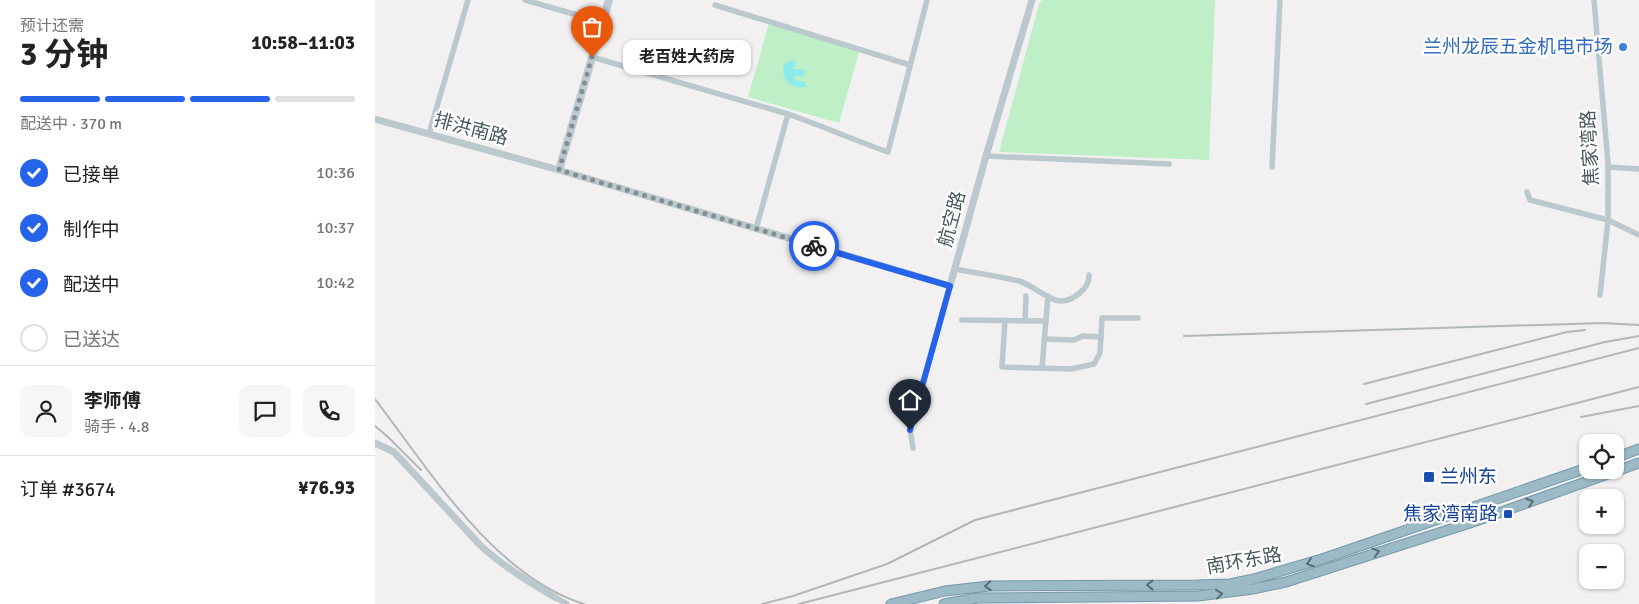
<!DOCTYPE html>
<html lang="zh">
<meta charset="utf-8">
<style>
body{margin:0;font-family:Signika,"Noto Sans SC",sans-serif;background:#f6f6f6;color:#222;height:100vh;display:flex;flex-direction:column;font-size:19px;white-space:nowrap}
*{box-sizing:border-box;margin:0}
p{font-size:16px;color:#767676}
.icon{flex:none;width:28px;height:28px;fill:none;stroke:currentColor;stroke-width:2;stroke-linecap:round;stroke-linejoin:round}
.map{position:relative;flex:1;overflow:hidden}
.sheet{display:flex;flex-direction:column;background:#fff;width:375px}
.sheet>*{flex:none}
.tools{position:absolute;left:1204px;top:434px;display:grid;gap:10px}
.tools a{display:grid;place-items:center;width:45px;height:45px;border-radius:10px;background:#fff;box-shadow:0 1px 4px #0004;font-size:25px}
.pin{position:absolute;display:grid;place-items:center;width:42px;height:42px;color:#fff;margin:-51px -21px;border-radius:50% 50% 50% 0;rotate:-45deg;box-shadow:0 0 5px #0007}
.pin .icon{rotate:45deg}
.courier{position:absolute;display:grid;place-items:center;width:50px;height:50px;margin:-25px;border:4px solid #2563eb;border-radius:50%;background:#fff;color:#222;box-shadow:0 1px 6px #0007}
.bubble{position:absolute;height:35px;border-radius:10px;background:#fff;box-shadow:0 1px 4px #0004;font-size:16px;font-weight:700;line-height:35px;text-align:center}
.summary em{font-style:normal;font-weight:700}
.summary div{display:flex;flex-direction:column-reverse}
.summary{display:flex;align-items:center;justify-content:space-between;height:85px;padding:0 20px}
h1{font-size:32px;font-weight:700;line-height:38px}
.bar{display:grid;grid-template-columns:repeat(4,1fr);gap:8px 5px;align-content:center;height:60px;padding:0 20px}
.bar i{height:6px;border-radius:4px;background:#e0e0e0}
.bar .current{background:#2563eb}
.bar p{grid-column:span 4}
.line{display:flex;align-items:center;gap:12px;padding:0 20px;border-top:1px solid #e0e0e0}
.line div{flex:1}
.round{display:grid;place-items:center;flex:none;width:52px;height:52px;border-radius:10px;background:#f6f6f6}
ol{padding:0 20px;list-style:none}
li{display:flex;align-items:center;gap:15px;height:55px}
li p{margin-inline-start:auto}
li .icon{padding:5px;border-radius:50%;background:#2563eb;color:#fff;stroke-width:4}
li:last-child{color:#767676}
li i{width:28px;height:28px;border:2px solid #e0e0e0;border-radius:50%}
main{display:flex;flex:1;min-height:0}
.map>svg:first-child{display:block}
.green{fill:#bfefc7}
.water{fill:#8cecec}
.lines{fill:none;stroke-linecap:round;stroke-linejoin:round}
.trunk-casing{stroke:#7399aa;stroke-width:11}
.minor{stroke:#bbc8cd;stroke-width:5.5}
.tertiary{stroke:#bbc8cd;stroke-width:7}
.secondary{stroke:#bccbd1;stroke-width:8}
.trunk{stroke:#9cbac6;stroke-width:9}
.rail{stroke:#b2b7ba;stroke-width:2}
.oneway{stroke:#596c72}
.done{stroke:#848d90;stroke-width:5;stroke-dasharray:0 9}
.route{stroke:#2563eb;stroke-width:6}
.shop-dot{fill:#3f7fe0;stroke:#fff;stroke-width:2}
.transit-dot{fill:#1a4fb4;stroke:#fff;stroke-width:2}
.labels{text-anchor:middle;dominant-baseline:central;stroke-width:4.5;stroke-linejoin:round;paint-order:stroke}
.shop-label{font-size:19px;fill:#366cbe;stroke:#fff;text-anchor:end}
.street-label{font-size:19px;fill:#48585d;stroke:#fff}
.transit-label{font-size:19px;fill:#164399;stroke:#fff;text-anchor:start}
</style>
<main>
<section class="sheet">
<div class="summary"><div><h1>3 分钟</h1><p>预计还需</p></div><em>10:58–11:03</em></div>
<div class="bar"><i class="current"></i><i class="current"></i><i class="current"></i><i></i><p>配送中 · 370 m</p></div>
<ol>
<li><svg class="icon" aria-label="check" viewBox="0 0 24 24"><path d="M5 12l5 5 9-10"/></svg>已接单<p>10:36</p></li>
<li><svg class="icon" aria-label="check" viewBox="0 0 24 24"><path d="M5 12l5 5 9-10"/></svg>制作中<p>10:37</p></li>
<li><svg class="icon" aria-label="check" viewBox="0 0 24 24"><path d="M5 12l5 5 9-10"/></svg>配送中<p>10:42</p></li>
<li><i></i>已送达</li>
</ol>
<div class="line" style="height:90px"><a class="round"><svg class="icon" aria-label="person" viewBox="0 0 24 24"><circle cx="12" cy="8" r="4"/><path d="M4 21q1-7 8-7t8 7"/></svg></a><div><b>李师傅</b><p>骑手 · 4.8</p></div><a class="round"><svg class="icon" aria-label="chat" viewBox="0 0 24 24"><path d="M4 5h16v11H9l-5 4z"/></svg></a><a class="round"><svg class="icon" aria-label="phone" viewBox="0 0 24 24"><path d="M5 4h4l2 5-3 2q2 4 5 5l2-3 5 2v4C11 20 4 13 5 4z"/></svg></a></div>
<div class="line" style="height:65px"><div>订单 #3674</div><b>¥76.93</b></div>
</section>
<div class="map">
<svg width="1264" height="604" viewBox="0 0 1264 604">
<rect width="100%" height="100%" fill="#f2f0f0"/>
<g class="green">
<path d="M 667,0 L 840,0 L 834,160 L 624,152 L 664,4 Z"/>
<path d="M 394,23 L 485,49 L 464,123 L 373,97 Z"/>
</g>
<path class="water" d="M 417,60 L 421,60 L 419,69 L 429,69 L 430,73 L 427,77 L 421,75 L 419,80 L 428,81 L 431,84 L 431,87 C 415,89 405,79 409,64 Z"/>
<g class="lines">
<defs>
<g id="trunk">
<path d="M 1240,458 L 1264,449"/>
<path d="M 516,604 L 570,591 L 614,586 L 823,585 L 855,584 L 879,579 L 950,558 L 1212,468"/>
<path d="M 569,604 L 603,598 L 823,596 L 878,589 L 911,582 L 1101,521 L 1264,463"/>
</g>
</defs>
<use href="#trunk" class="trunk-casing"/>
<g class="minor">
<path d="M 150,0 L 227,22"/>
<path d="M 1219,0 L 1233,163 L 1233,220 L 1225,295"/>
<path d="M 340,5 L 535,65"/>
<path d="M 217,57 L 413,114 L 381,229"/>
<path d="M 413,114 C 447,126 479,140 513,152 L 552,0"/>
<path d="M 54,134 L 93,0"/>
<path d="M 611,156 L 794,164"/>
<path d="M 897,167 L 905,0"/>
<path d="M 1233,167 L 1264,169"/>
<path d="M 1152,192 L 1155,200 L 1233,220 L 1264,235"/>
<path d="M 580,269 C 601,273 623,276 644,281 C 658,285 672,300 686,301 C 698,301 715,288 714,275"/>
<path d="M 587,320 L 671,321"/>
<path d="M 630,320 L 627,367 L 696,369 L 719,364 L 725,353 L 727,318 L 763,318"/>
<path d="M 650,321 L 651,296"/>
<path d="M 669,339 L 699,340 L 708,336 L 726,337"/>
<path d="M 667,368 L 673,296"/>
<path d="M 538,448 L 535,429 L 575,286"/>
<path d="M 181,598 L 192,604"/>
</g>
<g class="tertiary">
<path d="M 0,119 L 184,170 L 575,286 L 611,156 L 657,0"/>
<path d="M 0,443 L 19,452 L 106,546 C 129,567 155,583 181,598"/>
</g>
<path class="secondary" d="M 184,170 L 234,0"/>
<use href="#trunk" class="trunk"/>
<g class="rail">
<path d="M 809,336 L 1227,323 L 1264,325"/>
<path d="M 989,384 L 1192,332 L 1210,330"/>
<path d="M 0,399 C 55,471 119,576 209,604"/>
<path d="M 991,404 L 1230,342 L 1264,336"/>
<path d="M 1206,417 L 1264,406"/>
<path d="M 0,426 L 13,437 L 46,470"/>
<path d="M 387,604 L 418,596 L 512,564 L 600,520 L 1264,348"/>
<path d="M 424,604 L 1264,387"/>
</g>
</g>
<defs><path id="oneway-chevron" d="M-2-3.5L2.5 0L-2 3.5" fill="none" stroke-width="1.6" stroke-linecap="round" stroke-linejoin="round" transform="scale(1.25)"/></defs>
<g class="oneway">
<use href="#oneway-chevron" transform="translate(1155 502) rotate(-20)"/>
<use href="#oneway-chevron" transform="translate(1001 552) rotate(-17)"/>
<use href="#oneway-chevron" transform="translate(935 563) rotate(163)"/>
<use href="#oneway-chevron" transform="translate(775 585) rotate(-180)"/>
<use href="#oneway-chevron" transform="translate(613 586) rotate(176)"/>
<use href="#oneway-chevron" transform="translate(844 594) rotate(-6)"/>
</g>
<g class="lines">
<path class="done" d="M 217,57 L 184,170 L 439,246"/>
<path class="route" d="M 439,246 L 575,286 L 535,430"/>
</g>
<circle class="shop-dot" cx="1248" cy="47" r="5"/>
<g class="transit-dot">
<rect x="1048" y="471" width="12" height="12" rx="2.5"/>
<rect x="1128" y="509" width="10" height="10" rx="2.5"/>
</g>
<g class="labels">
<g class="shop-label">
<text x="1238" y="47">兰州龙辰五金机电市场</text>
</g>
<g class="street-label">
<text transform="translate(96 129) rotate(15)">排洪南路</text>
<text transform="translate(1215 148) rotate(-93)">焦家湾路</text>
<text transform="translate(577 219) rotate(-75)">航空路</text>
<text transform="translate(869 561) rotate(-10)">南环东路</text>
</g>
<g class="transit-label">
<text x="1065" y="477">兰州东</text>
<text x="1123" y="514" text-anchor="end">焦家湾南路</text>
</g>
</g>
</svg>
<div class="tools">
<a><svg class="icon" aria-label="locate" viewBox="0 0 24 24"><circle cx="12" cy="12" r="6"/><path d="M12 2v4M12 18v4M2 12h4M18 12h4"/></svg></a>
<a>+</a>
<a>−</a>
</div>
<div class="pin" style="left:217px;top:57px;background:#ea580c"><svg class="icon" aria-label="bag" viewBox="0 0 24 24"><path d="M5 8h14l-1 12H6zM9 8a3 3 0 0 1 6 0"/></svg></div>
<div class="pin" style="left:535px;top:430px;background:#1f2937"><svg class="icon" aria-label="home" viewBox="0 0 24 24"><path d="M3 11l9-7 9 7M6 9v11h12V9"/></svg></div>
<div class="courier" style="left:439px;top:246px"><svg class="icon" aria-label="bike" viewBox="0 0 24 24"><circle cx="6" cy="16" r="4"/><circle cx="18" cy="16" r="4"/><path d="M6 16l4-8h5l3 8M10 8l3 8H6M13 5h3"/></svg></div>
<div class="bubble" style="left:248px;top:40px;width:128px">老百姓大药房</div>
</div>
</main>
